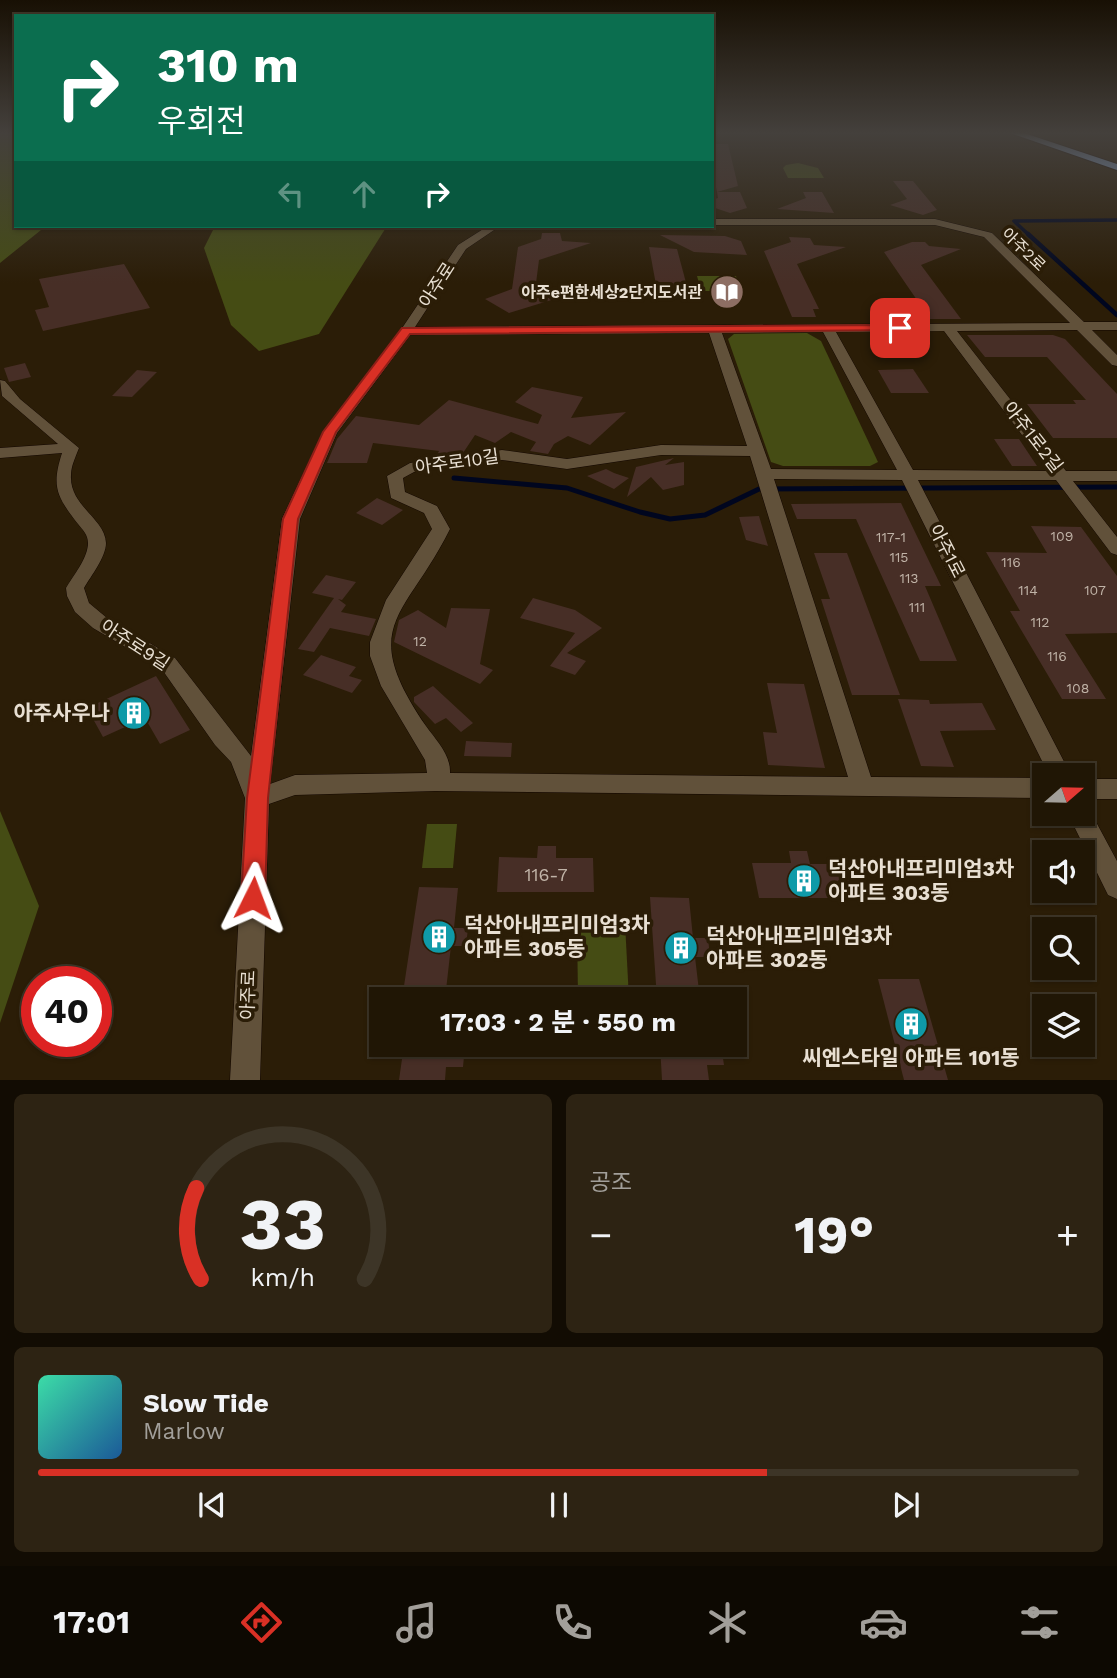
<!DOCTYPE html>
<html lang="ko">
<meta charset="utf-8">
<style>
body{margin:0;font-family:"Work Sans","Noto Sans KR",sans-serif;background:#2d2313;color:#f1f3f6;height:100vh;display:flex;flex-direction:column;font-size:26px;white-space:nowrap}
*{box-sizing:border-box;margin:0}
p{font-size:23px;color:#a29f9a}
.icon{flex:none;width:38px;height:38px;fill:none;stroke:currentColor;stroke-width:2;stroke-linecap:round;stroke-linejoin:round}
.map{position:relative;height:1080px;overflow:hidden}
.side{display:flex;flex-direction:column;gap:14px;padding:14px;background:#120c03;flex:1}
.side>*{flex:none}
.top-card{position:absolute;left:14px;top:14px;width:700px;height:214px;border-radius:0px;box-shadow:0 2px 5px #0004,0 0 0 2px #3d3527;background:#0b6e4f;color:#fff;overflow:hidden}
.needle{width:46px;rotate:70deg}
.tools{position:absolute;left:1032px;top:763px;display:grid;gap:14px}
.tools a{display:grid;place-items:center;width:63px;height:63px;border-radius:0px;background:#201605;box-shadow:0 2px 5px #0004,0 0 0 2px #3d3527;font-size:35px}
.speed{position:absolute;left:21px;top:966px;display:flex;gap:14px;font-size:35px;font-weight:700;text-align:center}
.speed>*{display:grid;place-content:center;width:91px;height:91px;border-radius:50%;background:#201605;box-shadow:0 2px 5px #0004,0 0 0 2px #3d3527;line-height:1}
.speed .limit{border:10px solid #d22;background:#fff;color:#111}
.pin{position:absolute;display:grid;place-items:center;width:60px;height:60px;color:#fff;margin:-30px;border-radius:14px;box-shadow:0 4px 10px #0006}
.me{position:absolute;width:77px;margin:-38px;rotate:3deg;stroke-linejoin:round;filter:drop-shadow(0 0 5px #0008)}
.turn{display:flex;align-items:center;gap:24px;height:147px;padding:0 28px;font-size:32px}
.turn .icon{width:91px;height:91px;stroke-width:2.5}
.turn b{display:block;font-size:49px;line-height:60px}
.lanes{display:flex;align-items:center;height:66px;padding:0 28px;background:#0003;justify-content:center;gap:35px;direction:ltr}
.lanes .off{opacity:.35}
.big{font-size:52px;font-weight:700;line-height:1.1}
.side .widget{flex:1;display:flex;flex-direction:column;justify-content:center;gap:10px;min-width:0;padding:0 24px;border-radius:10px;background:#2d2313}
.side .dial{align-items:center;gap:0}
.dial svg{height:182px;overflow:visible;fill:none;stroke:#3d3527;stroke-width:7;stroke-linecap:round;text-anchor:middle}
.dial text{fill:#f1f3f6;stroke:none}
.song{display:flex;align-items:center;gap:21px}
.cover{width:84px;height:84px;border-radius:10px;background:linear-gradient(135deg,hsl(160 70% 55%),hsl(210 70% 35%))}
.played{height:7px;border-radius:4px;background:linear-gradient(90deg,#d93025 70%,#3d3527 70%)}
.keys{display:flex;justify-content:space-around;direction:ltr}
.heat{display:flex;justify-content:space-between;align-items:center;font-size:38px;direction:ltr}
.side .tiles{flex:1;display:grid;gap:14px;grid-template-columns:1fr 1fr}
.widget:last-child{grid-column:span 2}
.trip{position:absolute;left:369px;top:987px;width:378px;height:70px;border-radius:0px;background:#201605;box-shadow:0 2px 5px #0004,0 0 0 2px #3d3527;font-weight:700;line-height:70px;text-align:center}
.menu{display:flex;height:112px;justify-content:space-around;align-items:center;background:#0d0902;color:#a29f9a}
.menu .icon{width:49px;height:49px}
.menu .on{color:#d93025}
.menu b{font-size:32px;color:#f1f3f6}
.map>svg:first-child{display:block}
</style>
<div class="map">
<svg width="1117" height="1080" viewBox="0 0 1117 1080">
<rect width="100%" height="100%" fill="#2b1d07"/>
<g fill="#454c14">
<polygon points="0,132 16,132 16,226 46,226 0,263"/>
<polygon points="798,163 818,168 824,178 788,178 783,168 786,165"/>
<polygon points="215,226 387,226 319,334 259,351 231,325 204,248"/>
<polygon points="697,276 736,276 741,291 701,291"/>
<polygon points="807,333 821,341 878,462 870,466 783,466 771,462 728,339 734,334"/>
<polygon points="0,811 39,906 0,1023"/>
<polygon points="427,824 457,824 453,868 422,868"/>
<polygon points="577,923 625,923 629,999 578,999"/>
</g>
<g fill="none" stroke-linecap="round" stroke-linejoin="round">
<polyline stroke="#00061f" stroke-width="3.5" points="1030,236 1014,221 1117,220"/>
<polyline stroke="#00061f" stroke-width="4.5" points="1028,234 1117,315"/>
<polyline stroke="#00061f" stroke-width="5" points="454,478 567,488 640,512 670,519 705,515 759,489 1117,487"/>
</g>
<g fill="#472e26">
<polygon points="712,144 728,144 738,186 717,192 712,168"/>
<polygon points="893,181 913,181 937,210 923,215 890,205 907,199"/>
<polygon points="717,192 740,192 747,208 730,213 712,207 712,200 718,198"/>
<polygon points="803,192 822,192 834,213 777,209 806,198"/>
<polygon points="542,233 560,233 562,241 591,243 539,260 535,291 571,294 509,313 485,299 512,289 518,247 541,239"/>
<polygon points="660,235 725,236 741,241 747,255 694,252"/>
<polygon points="789,237 810,238 814,245 846,247 797,264 819,309 813,309 816,317 792,317 764,251 791,242"/>
<polygon points="912,242 925,242 929,246 961,249 921,265 961,319 930,319 884,252"/>
<polygon points="649,247 677,249 688,290 657,290"/>
<polygon points="124,264 150,308 43,331 35,310 49,307 39,279"/>
<polygon points="967,335 1053,335 1065,339 1117,394 1117,438 1053,438 1027,404 1076,404 1073,400 1086,400 1047,357 985,357"/>
<polygon points="25,363 31,377 9,382 4,368"/>
<polygon points="913,369 929,393 891,393 878,370"/>
<polygon points="137,370 157,372 132,397 112,396"/>
<polygon points="532,387 583,397 571,418 626,412 590,445 568,436 554,444 548,454 530,451 536,442 511,432 495,443 475,435 463,453 436,457 439,451 373,443 367,463 327,463 337,439 356,416 419,425 449,400 538,424 542,415 515,402"/>
<polygon points="994,439 1019,439 1037,466 1012,466"/>
<polygon points="674,458 665,465 684,462 684,485 663,490 651,477 627,497 636,467"/>
<polygon points="606,469 614,473 629,478 614,489 587,476"/>
<polygon points="377,498 403,510 382,525 356,513"/>
<polygon points="901,503 941,586 925,586 957,661 920,661 856,519 797,519 791,504"/>
<polygon points="759,516 768,546 746,540 739,517"/>
<polygon points="1031,526 1081,527 1117,576 1117,633 1065,634 1106,699 1062,699 1010,611 1020,611 986,552 1047,553"/>
<polygon points="814,553 847,553 900,695 852,695 821,599 830,599"/>
<polygon points="326,575 356,582 342,600 338,599 346,605 341,612 376,619 369,636 330,628 314,652 298,649 334,598 312,593"/>
<polygon points="533,598 575,610 602,628 567,653 586,661 575,675 550,666 575,633 520,618"/>
<polygon points="451,608 490,609 480,664 493,670 480,684 394,642 399,620 418,610 446,628"/>
<polygon points="321,655 356,667 349,676 362,680 352,693 303,675"/>
<polygon points="156,676 190,730 160,744 145,718 103,737 87,708"/>
<polygon points="767,683 804,684 825,768 768,765 763,732 777,733"/>
<polygon points="433,686 473,723 461,732 446,718 435,724 414,702 414,697"/>
<polygon points="898,699 929,700 930,704 982,703 996,730 940,731 954,767 921,766"/>
<polygon points="466,741 512,743 511,757 464,756"/>
<polygon points="538,846 556,846 556,858 593,858 594,892 497,892 499,857 537,858"/>
<polygon points="789,851 807,851 810,864 847,864 856,898 759,898 752,863 791,863"/>
<polygon points="419,887 458,888 454,928 468,928 466,946 451,946 445,999 402,999"/>
<polygon points="650,897 689,898 693,938 708,938 710,957 695,957 700,999 657,999"/>
<polygon points="878,979 919,979 948,1080 904,1080"/>
<polygon points="404,1045 465,1046 463,1067 446,1067 445,1080 399,1080"/>
<polygon points="660,1045 721,1045 724,1065 707,1065 709,1080 662,1080"/>
</g>
<g fill="none" stroke-linecap="round" stroke-linejoin="round">
<g stroke="#130700" stroke-width="1">
<g id="minor">
<path d="M 712,219 L 935,219 L 992,233 L 1084,322 L 1117,322 L 1117,330 L 1092,330 L 1117,355 L 1117,366 L 1112,365 L 1077,330 L 957,331 L 1066,471 L 1117,471 L 1117,481 L 1073,481 L 1117,537 L 1117,555 L 1111,553 L 1056,480 L 918,480 L 1071,775 L 1049,775 L 902,480 L 774,479 L 871,777 L 1045,778 L 1045,798 L 435,791 L 295,795 L 269,804 L 260,1080 L 230,1080 L 245,798 L 231,762 L 215,745 L 161,668 L 93,628 L 75,612 L 67,596 L 66,588 C 73,576 88,558 88,543 C 88,535 83,530 78,524 C 57,497 51,487 62,453 L 0,458 L 0,448 L 58,444 L 2,396 L 0,380 L 5,381 L 20,399 L 79,448 C 76,456 71,466 71,475 C 69,506 105,518 106,543 C 106,557 91,576 84,588 L 89,603 L 107,618 L 175,658 L 251,756 L 282,519 L 323,432 L 390,346 L 458,245 L 488,226 L 500,226 L 466,249 L 415,327 L 1070,323 L 984,237 L 935,225 L 712,225 ZM 944,331 L 1049,471 L 913,470 L 836,332 ZM 823,332 L 897,470 L 771,469 L 722,333 ZM 709,333 L 747,446 L 661,445 L 567,459 L 502,450 L 410,463 L 387,476 L 391,498 L 424,513 L 432,529 L 386,600 L 370,642 L 370,656 L 381,686 L 425,760 L 427,773 L 295,775 L 270,784 L 300,519 L 337,433 L 410,335 ZM 661,455 L 750,456 L 848,777 L 450,773 C 451,755 436,740 426,726 C 356,624 406,618 450,529 L 437,506 L 405,492 L 403,478 L 414,472 L 502,460 L 567,469 Z"/>
<rect x="1083" y="779" width="34" height="20"/>
<polygon points="1083,805 1088,807 1117,861 1117,899 1108,895 1068,814 1083,814"/>
</g>
</g>
<g stroke="#130700" stroke-width="2">
<polygon id="highway" points="1007,132 1021,132 1117,164 1117,170"/>
</g>
<use href="#minor" fill="#61513a" fill-rule="evenodd"/>
<use href="#highway" fill="#92bbf2" fill-rule="evenodd"/>
</g>
<linearGradient id="sky" x2="0" y2="1"><stop stop-color="#181004"/><stop offset="0.47" stop-color="#44403c"/><stop offset="1" stop-color="#44403c" stop-opacity="0"/></linearGradient>
<rect width="1117" height="283" fill="url(#sky)"/>
<polygon fill="#d93025" stroke="#8d1f18" stroke-width="2" points="900,325 905,328 904,330 410,334 336,432 298,519 268,798 265,898 261,906 253,909 245,906 241,898 247,798 283,519 323,432 402,328"/>
<defs>
<g id="library-disc" transform="scale(1.75)"><circle r="9.5" fill="#8d6e63" stroke="#2b1d07"/><path d="M-6-4Q-3-5.5-.7-3.5V5Q-3 3-6 4ZM6-4Q3-5.5 .7-3.5V5Q3 3 6 4Z" fill="#fff"/></g>
<g id="building-disc" transform="scale(1.75)"><circle r="9.5" fill="#0f9aa8" stroke="#2b1d07"/><path d="M-4-6H4V6H1V3H-1V6H-4ZM-2.5-4.3h1.7v1.8h-1.7ZM.8-4.3h1.7v1.8H.8ZM-2.5-1h1.7V.8h-1.7ZM.8-1h1.7V.8H.8Z" fill="#fff"/></g>
</defs>
<g fill-rule="evenodd">
<use href="#library-disc" x="727" y="292"/>
<use href="#building-disc" x="134" y="713"/>
<use href="#building-disc" x="804" y="881"/>
<use href="#building-disc" x="439" y="937"/>
<use href="#building-disc" x="681" y="948"/>
<use href="#building-disc" x="911" y="1024"/>
</g>
<g text-anchor="middle" stroke-width="7" stroke-linejoin="round" paint-order="stroke">
<g font-size="14" fill="#c0b3a7">
<text x="1062" y="541">109</text>
<text x="891" y="542">117-1</text>
<text x="899" y="562">115</text>
<text x="1011" y="567">116</text>
<text x="909" y="583">113</text>
<text x="1028" y="595">114</text>
<text x="1095" y="595">107</text>
<text x="917" y="612">111</text>
<text x="1040" y="627">112</text>
<text x="420" y="646">12</text>
<text x="1057" y="661">116</text>
<text x="1078" y="693">108</text>
</g>
<g font-size="16" fill="#e8dfd2" stroke="#2b1d07">
<text transform="translate(1024 249) rotate(44)" y="6">아주2로</text>
</g>
<g font-size="16" font-weight="bold" fill="#e8dfd2" stroke="#2b1d07" text-anchor="end">
<text x="702" y="298">아주e편한세상2단지도서관</text>
</g>
<g font-size="18" fill="#e8dfd2" stroke="#2b1d07">
<text transform="translate(437 285) rotate(-57)" y="6">아주로</text>
<text transform="translate(1033 437) rotate(52)" y="6">아주1로2길</text>
<text transform="translate(457 462) rotate(-8)" y="6">아주로10길</text>
<text transform="translate(947 551) rotate(63)" y="6">아주1로</text>
<text transform="translate(135 645) rotate(33)" y="6">아주로9길</text>
<text transform="translate(248 995) rotate(-88)" y="6">아주로</text>
</g>
<g font-size="18" fill="#c0b3a7">
<text x="546" y="881">116-7</text>
</g>
<g font-size="21" font-weight="bold" fill="#e8dfd2" stroke="#2b1d07" text-anchor="start">
<text x="110" y="720" text-anchor="end">아주사우나</text>
<text x="828" y="876">덕산아내프리미엄3차<tspan x="828" dy="24">아파트 303동</tspan></text>
<text x="464" y="932">덕산아내프리미엄3차<tspan x="464" dy="24">아파트 305동</tspan></text>
<text x="706" y="943">덕산아내프리미엄3차<tspan x="706" dy="24">아파트 302동</tspan></text>
<text x="911" y="1065" text-anchor="middle">씨엔스타일 아파트 101동</text>
</g>
</g>
</svg>
<div class="tools">
<a><svg class="needle" viewBox="-14 -14 28 28"><path d="M0-13l5 13h-10z" fill="#e53935"/><path d="M0 13l5-13h-10z" fill="#a29f9a"/></svg></a>
<a><svg class="icon" aria-label="sound" viewBox="0 0 24 24"><path d="M4 9h4l5-4v14l-5-4H4zM17 9q2 3 0 6"/></svg></a>
<a><svg class="icon" aria-label="search" viewBox="0 0 24 24"><circle cx="10" cy="10" r="6"/><path d="M15 15l6 6"/></svg></a>
<a><svg class="icon" aria-label="layers" viewBox="0 0 24 24"><path d="M12 4l9 5-9 5-9-5zM3 14l9 5 9-5"/></svg></a>
</div>
<div class="speed"><div class="limit">40</div></div>
<div class="pin" style="left:900px;top:328px;background:#d93025"><svg class="icon" aria-label="arrive" viewBox="0 0 24 24"><path d="M6 21V4h12l-3 4 3 4H6"/></svg></div>
<svg class="me" style="left:253px;top:898px" viewBox="-20 -20 40 40"><path d="M0-17L14 15 0 8-14 15z" fill="#d93025" stroke="#fff" stroke-width="4"/></svg>
<div class="trip">17:03 · 2 분 · 550 m</div>
<div class="top-card">
<div class="turn"><svg class="icon" aria-label="right" viewBox="0 0 24 24"><path d="M7 20v-9h11M14 6l5 5-5 5"/></svg><div><b>310 m</b>우회전</div></div>
<div class="lanes"><svg class="icon off" aria-label="left" viewBox="0 0 24 24"><path d="M17 20v-9H6M10 6l-5 5 5 5"/></svg><svg class="icon off" aria-label="ahead" viewBox="0 0 24 24"><path d="M12 20V5M6 11l6-6 6 6"/></svg><svg class="icon" aria-label="right" viewBox="0 0 24 24"><path d="M7 20v-9h11M14 6l5 5-5 5"/></svg></div>
</div>
</div>
<section class="side">
<div class="tiles">
<div class="widget dial"><svg viewBox="0 0 100 80">
<path d="M14 69A42 42 0 1 1 86 69"/>
<path d="M14 69A42 42 0 0 1 12 29" stroke="#d93025"/>
<text x="50" y="56" font-size="32" font-weight="700">33</text>
<text x="50" y="72" font-size="11">km/h</text>
</svg></div>
<div class="widget"><p>공조</p>
<div class="heat"><a>−</a><b class="big">19°</b><a>+</a></div>
</div>
<div class="widget">
<div class="song"><i class="cover"></i><div><b>Slow Tide</b><p>Marlow</p></div></div>
<div class="played"></div>
<div class="keys"><svg class="icon" aria-label="previous" viewBox="0 0 24 24"><path d="M18 5L8 12l10 7zM5 5v14"/></svg><svg class="icon" aria-label="pause" viewBox="0 0 24 24"><path d="M8 5v14M16 5v14"/></svg><svg class="icon" aria-label="next" viewBox="0 0 24 24"><path d="M6 5l10 7-10 7zM19 5v14"/></svg></div>
</div>
</div>
</section>
<nav class="menu">
<b>17:01</b>
<svg class="icon on" aria-label="directions" viewBox="0 0 24 24"><path d="M12 3l9 9-9 9-9-9zM9 14v-3h6M13 9l2 2-2 2"/></svg>
<svg class="icon" aria-label="music" viewBox="0 0 24 24"><path d="M9 18V5l10-2v13"/><circle cx="6" cy="18" r="3"/><circle cx="16" cy="16" r="3"/></svg>
<svg class="icon" aria-label="phone" viewBox="0 0 24 24"><path d="M5 4h4l2 5-3 2q2 4 5 5l2-3 5 2v4C11 20 4 13 5 4z"/></svg>
<svg class="icon" aria-label="climate" viewBox="0 0 24 24"><path d="M12 3v18M4 7l16 10M4 17L20 7"/></svg>
<svg class="icon" aria-label="car" viewBox="0 0 24 24"><path d="M5 17H2v-5l4-1 3-4h7l3 4 3 1v5h-3M9 17h6M6 11h13"/><circle cx="7" cy="17" r="2"/><circle cx="17" cy="17" r="2"/></svg>
<svg class="icon" aria-label="filters" viewBox="0 0 24 24"><path d="M4 7h16M4 17h16"/><circle cx="9" cy="7" r="2"/><circle cx="15" cy="17" r="2"/></svg>
</nav>
